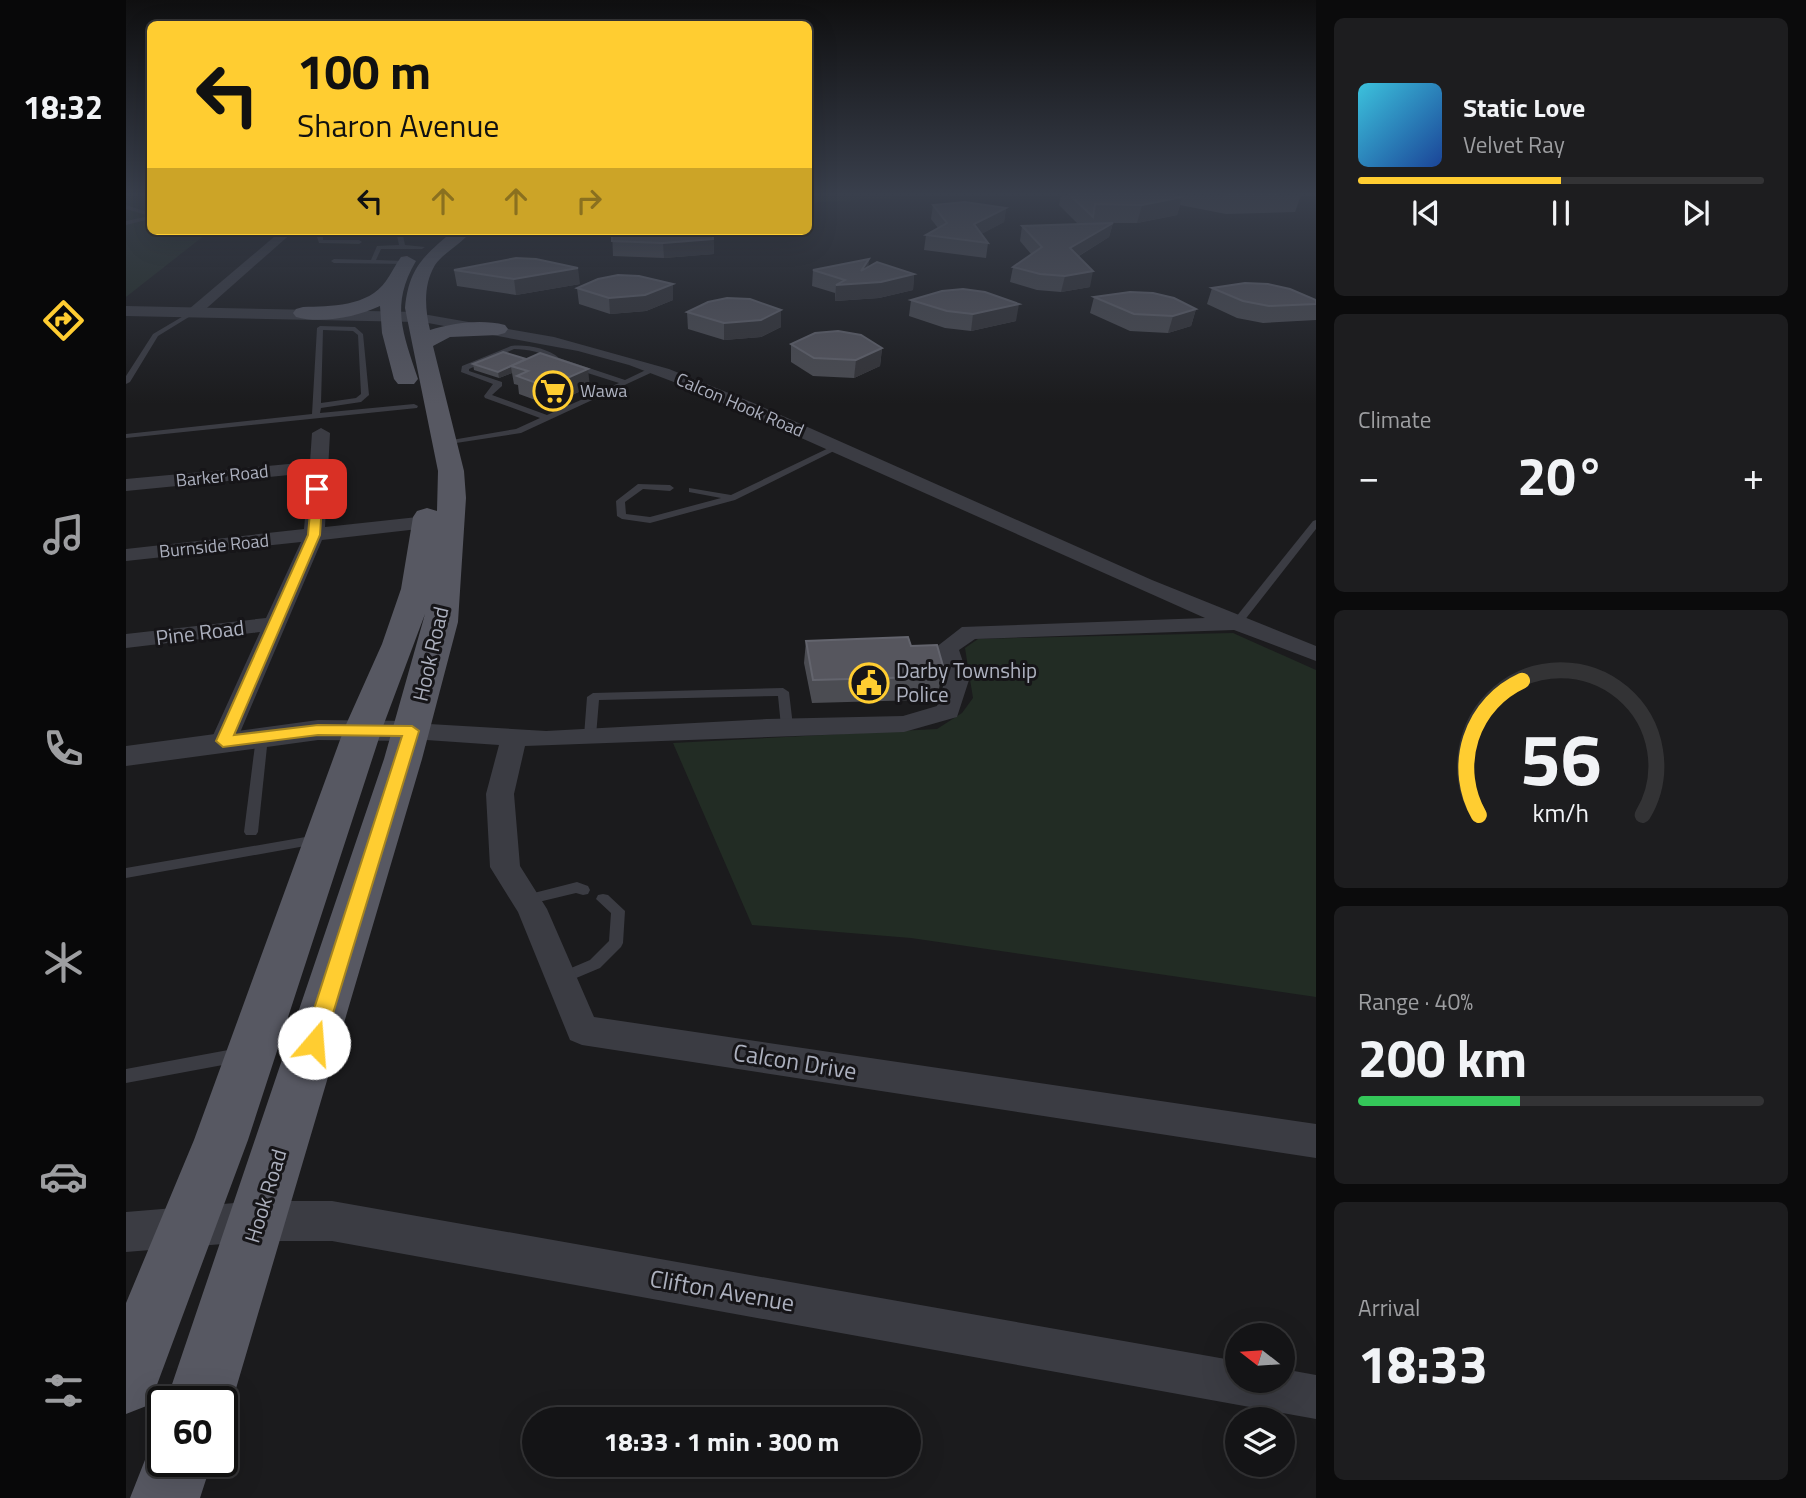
<!DOCTYPE html>
<meta charset="utf-8">
<style>
body{margin:0;font-family:"Titillium Web",sans-serif;background:#1d1d1f;color:#f1f3f6;height:100vh;display:flex;flex-direction:column;font-size:26px;white-space:nowrap}
*{box-sizing:border-box;margin:0}
p{font-size:23px;color:#9d9ea1}
.icon{flex:none;width:38px;height:38px;fill:none;stroke:currentColor;stroke-width:2;stroke-linecap:round;stroke-linejoin:round}
.map{position:relative;flex:1;overflow:hidden}
.side{display:flex;flex-direction:column;gap:18px;padding:18px;background:#0b0b0c;width:490px}
.side>*{flex:none}
.banner{position:absolute;left:21px;top:21px;width:665px;height:214px;border-radius:10px;box-shadow:0 7px 28px #0002,0 0 0 2px #333335;background:#ffcd31;color:#111;overflow:hidden}
.needle{width:46px;rotate:287deg}
.tools{position:absolute;left:1099px;top:1323px;display:grid;gap:14px}
.tools a{display:grid;place-items:center;width:70px;height:70px;border-radius:50%;background:#141416;box-shadow:0 7px 28px #0002,0 0 0 2px #333335;font-size:35px}
.speed{position:absolute;left:21px;top:1386px;display:flex;gap:14px;font-size:35px;font-weight:700;text-align:center}
.speed>*{display:grid;place-content:center;width:91px;height:91px;border-radius:50%;background:#141416;box-shadow:0 7px 28px #0002,0 0 0 2px #333335;line-height:1}
.speed .limit{border:4px solid #111;border-radius:10px;background:#fff;color:#111}
.pin{position:absolute;display:grid;place-items:center;width:60px;height:60px;color:#fff;margin:-30px;border-radius:14px;box-shadow:0 4px 10px #0006}
.me{position:absolute;width:77px;margin:-38px;rotate:18deg;stroke-linejoin:round;filter:drop-shadow(0 0 5px #0008)}
.turn{display:flex;align-items:center;gap:24px;height:147px;padding:0 35px;font-size:32px}
.turn .icon{width:91px;height:91px;stroke-width:2.5}
.turn b{display:block;font-size:49px;line-height:60px}
.lanes{display:flex;align-items:center;height:66px;padding:0 35px;background:#0003;justify-content:center;gap:35px;direction:ltr}
.lanes .off{opacity:.35}
.big{font-size:52px;font-weight:700;line-height:1.1}
.side .card{flex:1;display:flex;flex-direction:column;justify-content:center;gap:10px;min-width:0;padding:0 24px;border-radius:10px;background:#1d1d1f}
.side .dial{align-items:center;gap:0}
.dial svg{height:182px;overflow:visible;fill:none;stroke:#333335;stroke-width:7;stroke-linecap:round;text-anchor:middle}
.dial text{fill:#f1f3f6;stroke:none}
.song{display:flex;align-items:center;gap:21px}
.cover{width:84px;height:84px;border-radius:10px;background:linear-gradient(135deg,hsl(190 70% 55%),hsl(220 70% 35%))}
.played{height:7px;border-radius:4px;background:linear-gradient(90deg,#ffcd31 50%,#333335 50%)}
.keys{display:flex;justify-content:space-around;direction:ltr}
.heat{display:flex;justify-content:space-between;align-items:center;font-size:38px;direction:ltr}
.charge{height:10px;border-radius:5px;background:linear-gradient(90deg,#34c759 40%,#333335 0)}
.trip{position:absolute;left:396px;top:1407px;width:399px;height:70px;border-radius:35px;background:#141416;box-shadow:0 7px 28px #0002,0 0 0 2px #333335;font-weight:700;line-height:70px;text-align:center}
main{display:flex;flex:1;min-height:0}
.dock{display:flex;flex-direction:column;width:126px;justify-content:space-around;align-items:center;background:#080809;color:#9d9ea1}
.dock .icon{width:49px;height:49px}
.dock .current{color:#ffcd31}
.dock b{font-size:32px;color:#f1f3f6}
.map>svg:first-child{display:block}
</style>
<main>
<nav class="dock">
<b>18:32</b>
<svg class="icon current" aria-label="directions" viewBox="0 0 24 24"><path d="M12 3l9 9-9 9-9-9zM9 14v-3h6M13 9l2 2-2 2"/></svg>
<svg class="icon" aria-label="music" viewBox="0 0 24 24"><path d="M9 18V5l10-2v13"/><circle cx="6" cy="18" r="3"/><circle cx="16" cy="16" r="3"/></svg>
<svg class="icon" aria-label="phone" viewBox="0 0 24 24"><path d="M5 4h4l2 5-3 2q2 4 5 5l2-3 5 2v4C11 20 4 13 5 4z"/></svg>
<svg class="icon" aria-label="climate" viewBox="0 0 24 24"><path d="M12 3v18M4 7l16 10M4 17L20 7"/></svg>
<svg class="icon" aria-label="car" viewBox="0 0 24 24"><path d="M5 17H2v-5l4-1 3-4h7l3 4 3 1v5h-3M9 17h6M6 11h13"/><circle cx="7" cy="17" r="2"/><circle cx="17" cy="17" r="2"/></svg>
<svg class="icon" aria-label="filters" viewBox="0 0 24 24"><path d="M4 7h16M4 17h16"/><circle cx="9" cy="7" r="2"/><circle cx="15" cy="17" r="2"/></svg>
</nav>
<div class="map">
<svg width="1190" height="1498" viewBox="0 0 1190 1498">
<rect width="100%" height="100%" fill="#1b1b1d"/>
<g fill="#222c24">
<polygon points="0,195 24,195 24,231 84,231 0,297"/>
<polygon points="683,195 805,195 683,203"/>
<polygon points="1107,633 1190,670 1190,997 785,938 626,925 547,743 811,729 836,713 847,698 839,648 852,639"/>
</g>
<g fill="none" stroke-linecap="round" stroke-linejoin="round">
<g fill="#3b3c43" fill-rule="evenodd">
<polygon points="0,205 24,213 24,219 0,225 0,221 24,216 0,209"/>
<polygon points="196,231 202,231 197,237 197,240 233,240 236,242 233,244 193,243 191,237"/>
<polygon points="270,231 276,231 279,245 299,247 296,249 255,249 250,260 279,261 281,264 208,263 205,261 208,259 245,260 251,246 273,245"/>
<polygon points="66,311 71,312 32,336 4,382 0,384 0,376 27,334"/>
<path d="M 194,326 L 229,327 L 237,334 L 243,395 L 235,402 L 195,408 L 194,413 L 288,404 L 292,406 L 291,408 L 0,438 L 0,434 L 186,414 L 191,328 ZM 197,330 L 227,331 L 232,335 L 235,394 L 230,398 L 195,403 Z"/>
<path d="M 385,346 C 399,344 422,348 433,358 L 499,380 L 524,368 L 531,370 L 395,433 L 317,445 L 316,443 L 320,441 L 390,429 L 414,418 L 359,398 L 358,396 L 367,384 L 335,372 L 336,366 ZM 388,349 C 401,349 419,352 427,362 L 493,383 L 421,415 L 366,395 L 376,386 L 376,382 L 343,371 L 343,369 Z"/>
<polygon points="709,445 716,447 609,500 524,523 496,519 491,516 490,501 512,484 544,485 548,488 544,491 517,489 499,502 500,514 524,517 595,498 563,492 563,488 605,495"/>
<polygon points="1190,520 1190,529 1114,626 1106,626 1105,624 1106,622 1187,521"/>
<polygon points="657,688 663,692 667,726 661,730 655,726 652,696 473,700 470,736 464,740 458,736 461,697 467,693"/>
<polygon points="136,733 142,737 132,832 130,835 120,835 118,832 130,737"/>
<polygon points="191,835 196,837 198,840 196,843 0,878 0,868"/>
<polygon points="451,882 462,886 464,890 462,894 457,895 450,893 400,905 395,904 393,900 395,896 400,895"/>
<polygon points="477,894 482,895 499,911 497,943 495,947 474,968 436,984 431,982 428,978 431,974 464,960 483,941 485,913 470,899 472,895"/>
<polygon points="113,1048 119,1050 121,1055 119,1060 113,1062 0,1083 0,1069"/>
</g>
<g fill="#3b3c43" fill-rule="evenodd">
<polygon points="155,231 168,231 73,315 63,315 63,309"/>
<polygon points="291,313 428,337 543,369 630,404 1026,580 1190,646 1190,661 1108,630 849,639 833,650 843,680 831,717 778,732 399,746 388,794 394,866 421,909 468,1017 1190,1124 1190,1158 456,1045 444,1040 392,912 364,867 360,794 373,745 286,739 277,737 273,731 277,725 286,723 420,731 641,719 777,716 811,706 819,680 809,648 836,627 1079,618 561,387 503,365 452,351 286,320 284,317"/>
<polygon points="195,428 204,433 199,527 301,516 308,518 311,522 308,526 301,528 196,540 110,742 106,748 97,750 88,748 84,742 134,632 0,648 0,634 140,618 175,542 0,561 0,549 178,529 183,473 0,491 0,479 184,462 186,433"/>
<polygon points="132,1201 206,1201 1111,1361 1111,1381 1157,1381 1157,1369 1190,1375 1190,1419 206,1241 132,1241 0,1252 0,1212"/>
</g>
<g fill="#3b3c43" fill-rule="evenodd">
<polygon points="0,306 291,312 299,317 291,322 0,316"/>
<polygon points="192,720 286,721 297,724 301,731 297,738 286,741 192,740 0,766 0,746"/>
</g>
<g fill="#575862" fill-rule="evenodd">
<path d="M 327,231 L 345,231 C 336,244 318,252 309,265 C 297,285 299,309 304,330 C 327,323 355,319 379,325 L 382,329 L 379,333 L 372,335 L 324,337 L 307,346 L 338,471 L 340,498 L 332,622 L 296,759 L 106,1402 L 96,1425 L 96,1402 L 40,1402 L 258,759 L 299,614 L 256,729 L 122,1140 L 32,1382 L 23,1405 L 0,1414 L 0,1303 L 68,1140 L 218,729 L 256,644 L 275,589 L 287,517 L 291,511 L 301,508 L 311,511 L 312,471 L 279,308 C 283,267 298,256 327,231 Z"/>
<path d="M 281,256 L 290,261 C 264,305 277,333 292,379 L 288,384 L 272,384 L 268,379 L 256,333 L 254,306 C 231,317 195,324 170,317 L 167,313 L 170,309 L 177,307 C 204,306 242,307 260,281 C 265,274 269,265 275,257 Z"/>
<polygon points="37,1433 37,1461 86,1461 74,1498 4,1498 28,1437"/>
</g>
</g>
<g fill="#4b4c52">
<polygon points="935,195 1175,195 1169,212 1100,214 1054,205 1051,215 1011,223 987,223 983,237 953,256 964,287 935,292 911,290 884,282 887,267 905,254 894,241 896,226 952,224 933,205"/>
<polygon points="807,205 880,208 878,222 855,234 862,243 860,258 798,250 800,235 812,228 805,219"/>
<polygon points="486,231 587,231 588,254 538,258 487,256"/>
<polygon points="742,267 788,274 787,290 753,298 709,301 709,293 686,286 687,270"/>
<polygon points="328,270 454,284 390,295 331,286"/>
<polygon points="451,288 547,300 520,311 484,314 453,304"/>
<polygon points="1086,288 1190,300 1190,320 1137,323 1111,318 1081,304"/>
<polygon points="968,297 1070,309 1065,326 1042,333 1004,331 964,313"/>
<polygon points="785,300 890,321 845,331 819,328 783,316"/>
<polygon points="655,310 655,327 635,337 598,340 562,329 561,312"/>
<polygon points="665,344 756,348 754,366 728,378 687,376 665,362"/>
<polygon points="377,352 464,387 423,405 393,394 392,385 388,384 386,373 373,378 348,370 347,364"/>
<polygon points="680,641 785,646 817,666 813,689 794,690 793,700 686,703 678,663"/>
</g>
<g fill="#343438">
<polygon points="1056,197 1051,215 1011,223 1016,205"/>
<polygon points="880,208 878,222 846,239 848,224"/>
<polygon points="987,223 983,237 941,263 944,248"/>
<polygon points="587,239 588,254 538,258 537,243"/>
<polygon points="743,259 742,275 788,274 787,290 753,298 709,301 710,285 735,271"/>
<polygon points="452,268 454,284 390,295 388,279"/>
<polygon points="967,271 964,287 935,292 939,276"/>
<polygon points="547,284 547,300 520,311 484,314 483,298"/>
<polygon points="893,304 890,321 845,331 847,314"/>
<polygon points="1070,309 1065,326 1042,333 1047,316"/>
<polygon points="655,310 655,327 635,337 598,340 598,323"/>
<polygon points="756,348 754,366 728,378 730,360"/>
<polygon points="385,367 386,373 373,378 372,372"/>
<polygon points="462,369 464,387 423,405 421,387"/>
</g>
<g fill="#56565e" stroke="#63646d" stroke-width="2">
<polygon points="944,195 1048,195 1056,197 1016,205 969,204 967,217"/>
<polygon points="1097,195 1154,195 1105,196"/>
<polygon points="839,202 880,208 848,224 862,243 800,235 821,223 807,205"/>
<polygon points="987,223 944,248 967,271 939,276 914,274 887,267 916,247 896,226"/>
<polygon points="486,231 587,231 587,239 537,243 486,241"/>
<polygon points="390,258 410,259 452,268 388,279 328,270"/>
<polygon points="743,259 735,271 751,262 788,274 755,282 710,285 719,280 687,270"/>
<polygon points="492,275 513,276 547,284 519,295 483,298 451,288 472,279"/>
<polygon points="1119,283 1142,284 1164,289 1190,300 1190,304 1143,306 1117,301 1086,288"/>
<polygon points="837,289 859,292 893,304 847,314 821,311 785,300 816,291"/>
<polygon points="1004,292 1027,293 1048,298 1070,309 1047,316 1008,314 968,297"/>
<polygon points="601,298 624,299 655,310 635,320 598,323 561,312 582,302"/>
<polygon points="712,331 735,335 756,348 730,360 688,358 665,344 689,333"/>
<polygon points="377,352 400,359 372,372 347,364"/>
<polygon points="414,353 462,369 421,387 391,376 402,371 385,366"/>
<polygon points="782,637 785,646 811,645 817,666 794,667 796,677 687,680 680,641"/>
</g>
<linearGradient id="sky" x2="0" y2="1"><stop stop-color="#0f0f10"/><stop offset="0.48" stop-color="#393f4c"/><stop offset="1" stop-color="#393f4c" stop-opacity="0"/></linearGradient>
<rect width="1190" height="404" fill="url(#sky)"/>
<polygon fill="#ffcd31" stroke="#a68520" stroke-width="2" points="191,486 197,489 194,535 108,735 192,725 286,726 293,731 198,1043 195,1050 188,1052 180,1050 177,1043 276,736 192,735 97,747 90,741 182,535 186,489"/>
<defs>
<g id="supermarket-ring" transform="scale(2.0125)"><circle r="9.5" fill="#161518" stroke="#ffcd31" stroke-width="1.5"/><path d="M-6-5.5h2.5l.6 2H6L4.5 2H-2.5L-4.4-4H-6ZM-1.5 3.2a1.3 1.3 0 1 0 .1 0ZM3 3.2a1.3 1.3 0 1 0 .1 0Z" fill="#ffcd31"/></g>
<g id="civic-ring" transform="scale(2.0125)"><circle r="9.5" fill="#161518" stroke="#ffcd31" stroke-width="1.5"/><path d="M-.6-6.5H3V-4.5H.6V-3L4-1V1h2V6H-6V1h2V-1L-.6-3ZM-1.2 2.5V6h2.4V2.5Z" fill="#ffcd31"/></g>
</defs>
<g fill-rule="evenodd">
<use href="#supermarket-ring" x="427" y="391"/>
<use href="#civic-ring" x="743" y="683"/>
</g>
<g text-anchor="middle" stroke-width="6" stroke-linejoin="round" paint-order="stroke">
<g font-size="18" fill="#acb0be" stroke="#161518" text-anchor="start">
<text x="454" y="397">Wawa</text>
</g>
<g font-size="18" fill="#acb0be" stroke="#161518">
<text transform="translate(614 405) rotate(23)" y="6">Calcon Hook Road</text>
<text transform="translate(96 476) rotate(-6)" y="6">Barker Road</text>
<text transform="translate(88 546) rotate(-6)" y="6">Burnside Road</text>
</g>
<g font-size="21" fill="#acb0be" stroke="#161518">
<text transform="translate(74 633) rotate(-7)" y="7">Pine Road</text>
<text transform="translate(305 654) rotate(-77)" y="7">Hook Road</text>
<text transform="translate(140 1196) rotate(-73)" y="7">Hook Road</text>
</g>
<g font-size="21" fill="#acb0be" stroke="#161518" text-anchor="start">
<text x="770" y="678">Darby Township<tspan x="770" dy="24">Police</tspan></text>
</g>
<g font-size="24" fill="#acb0be" stroke="#161518">
<text transform="translate(669 1062) rotate(9)" y="8">Calcon Drive</text>
<text transform="translate(596 1291) rotate(10)" y="8">Clifton Avenue</text>
</g>
</g>
</svg>
<div class="tools">
<a><svg class="needle" viewBox="-14 -14 28 28"><path d="M0-13l5 13h-10z" fill="#e53935"/><path d="M0 13l5-13h-10z" fill="#9d9ea1"/></svg></a>
<a><svg class="icon" aria-label="layers" viewBox="0 0 24 24"><path d="M12 4l9 5-9 5-9-5zM3 14l9 5 9-5"/></svg></a>
</div>
<div class="speed"><div class="limit">60</div></div>
<div class="pin" style="left:191px;top:489px;background:#d93025"><svg class="icon" aria-label="arrive" viewBox="0 0 24 24"><path d="M6 21V4h12l-3 4 3 4H6"/></svg></div>
<svg class="me" style="left:188px;top:1043px" viewBox="-20 -20 40 40"><circle r="19" fill="#fff"/><path d="M0-13L10 11 0 6-10 11z" fill="#ffcd31"/></svg>
<div class="trip">18:33 · 1 min · 300 m</div>
<div class="banner">
<div class="turn"><svg class="icon" aria-label="left" viewBox="0 0 24 24"><path d="M17 20v-9H6M10 6l-5 5 5 5"/></svg><div><b>100 m</b>Sharon Avenue</div></div>
<div class="lanes"><svg class="icon" aria-label="left" viewBox="0 0 24 24"><path d="M17 20v-9H6M10 6l-5 5 5 5"/></svg><svg class="icon off" aria-label="ahead" viewBox="0 0 24 24"><path d="M12 20V5M6 11l6-6 6 6"/></svg><svg class="icon off" aria-label="ahead" viewBox="0 0 24 24"><path d="M12 20V5M6 11l6-6 6 6"/></svg><svg class="icon off" aria-label="right" viewBox="0 0 24 24"><path d="M7 20v-9h11M14 6l5 5-5 5"/></svg></div>
</div>
</div>
<section class="side">
<div class="card">
<div class="song"><i class="cover"></i><div><b>Static Love</b><p>Velvet Ray</p></div></div>
<div class="played"></div>
<div class="keys"><svg class="icon" aria-label="previous" viewBox="0 0 24 24"><path d="M18 5L8 12l10 7zM5 5v14"/></svg><svg class="icon" aria-label="pause" viewBox="0 0 24 24"><path d="M8 5v14M16 5v14"/></svg><svg class="icon" aria-label="next" viewBox="0 0 24 24"><path d="M6 5l10 7-10 7zM19 5v14"/></svg></div>
</div>
<div class="card"><p>Climate</p>
<div class="heat"><a>−</a><b class="big">20°</b><a>+</a></div>
</div>
<div class="card dial"><svg viewBox="0 0 100 80">
<path d="M14 69A42 42 0 1 1 86 69"/>
<path d="M14 69A42 42 0 0 1 33 10" stroke="#ffcd31"/>
<text x="50" y="56" font-size="32" font-weight="700">56</text>
<text x="50" y="72" font-size="11">km/h</text>
</svg></div>
<div class="card"><p>Range · 40%</p><b class="big">200 km</b><div class="charge"></div></div>
<div class="card"><p>Arrival</p><b class="big">18:33</b></div>
</section>
</main>
